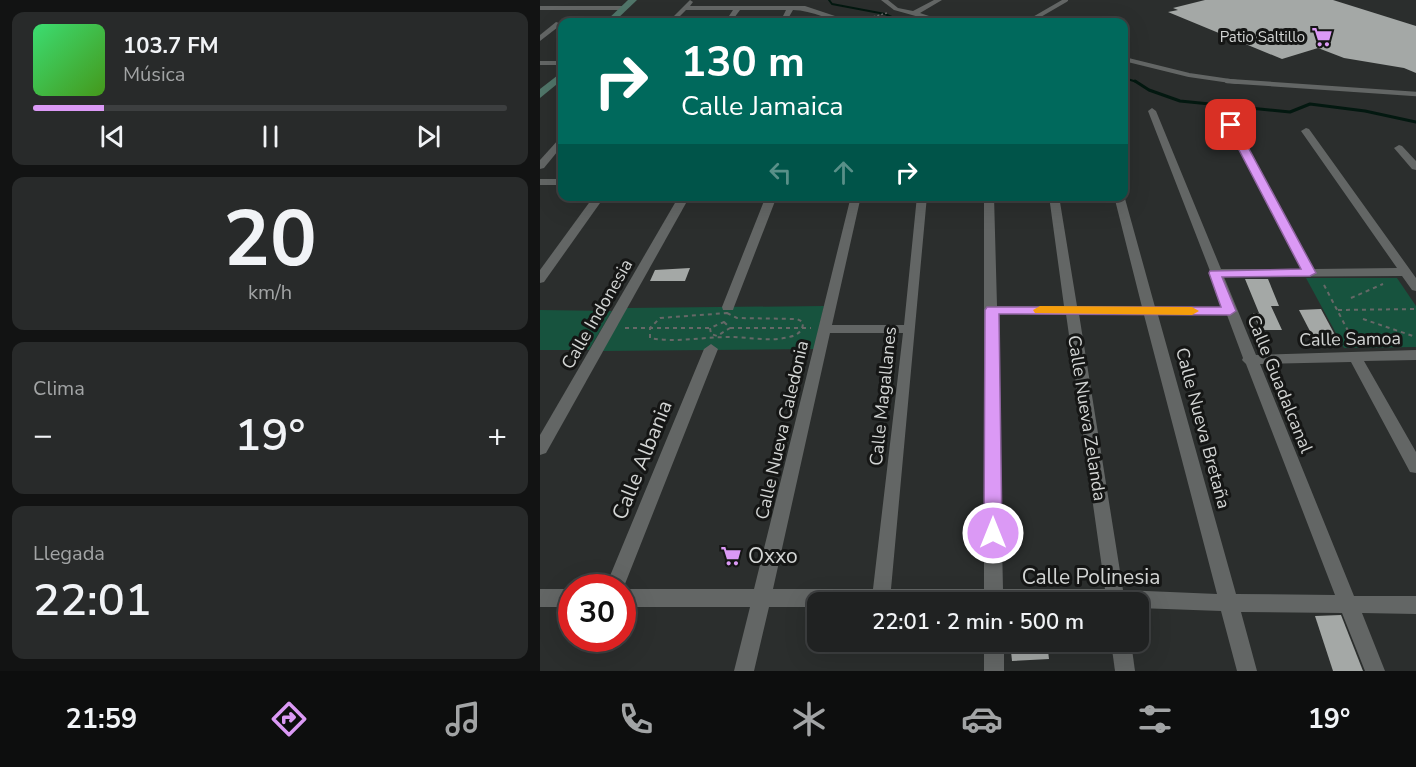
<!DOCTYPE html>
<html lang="es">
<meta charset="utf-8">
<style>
body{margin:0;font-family:"Nunito Sans",sans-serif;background:#282a2a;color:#f1f3f6;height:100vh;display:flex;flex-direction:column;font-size:22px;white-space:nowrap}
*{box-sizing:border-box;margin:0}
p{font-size:20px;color:#a2a4a5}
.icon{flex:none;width:33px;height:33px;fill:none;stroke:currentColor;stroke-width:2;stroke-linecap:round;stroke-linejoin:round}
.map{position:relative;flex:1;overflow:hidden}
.panel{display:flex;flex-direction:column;gap:12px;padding:12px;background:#121313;width:540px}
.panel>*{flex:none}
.top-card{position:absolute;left:18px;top:18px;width:570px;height:183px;border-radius:12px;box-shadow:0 6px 24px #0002,0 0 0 2px #3d3f40;background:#00695c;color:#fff;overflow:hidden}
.speed{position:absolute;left:18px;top:574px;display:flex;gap:12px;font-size:30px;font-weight:700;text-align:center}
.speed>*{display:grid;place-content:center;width:78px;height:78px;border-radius:50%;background:#202222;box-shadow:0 6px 24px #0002,0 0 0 2px #3d3f40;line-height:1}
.speed .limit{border:9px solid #d22;background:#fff;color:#111}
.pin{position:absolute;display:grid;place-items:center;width:51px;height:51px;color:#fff;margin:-26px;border-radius:12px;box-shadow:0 3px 9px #0006}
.me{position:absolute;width:66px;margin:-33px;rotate:0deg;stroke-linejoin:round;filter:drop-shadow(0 0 4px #0008)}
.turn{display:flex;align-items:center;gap:21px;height:126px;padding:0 24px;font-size:27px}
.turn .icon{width:78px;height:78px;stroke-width:2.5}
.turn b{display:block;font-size:42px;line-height:51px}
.lanes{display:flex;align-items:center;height:57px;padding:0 24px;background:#0003;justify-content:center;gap:30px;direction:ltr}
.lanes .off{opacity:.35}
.big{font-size:45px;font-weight:600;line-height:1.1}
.panel .widget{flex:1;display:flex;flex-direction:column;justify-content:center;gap:9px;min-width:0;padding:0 21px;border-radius:12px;background:#282a2a}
.panel .dial{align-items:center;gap:0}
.dial b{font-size:78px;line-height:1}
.song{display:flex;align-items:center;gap:18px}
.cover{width:72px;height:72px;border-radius:9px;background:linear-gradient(135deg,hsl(140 70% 55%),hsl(100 70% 35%))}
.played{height:6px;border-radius:3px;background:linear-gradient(90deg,#db99f5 15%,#3d3f40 15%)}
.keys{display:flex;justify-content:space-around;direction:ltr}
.heat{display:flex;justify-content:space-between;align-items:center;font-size:33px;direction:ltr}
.trip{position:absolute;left:267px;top:592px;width:342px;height:60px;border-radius:12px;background:#202222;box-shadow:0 6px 24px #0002,0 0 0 2px #3d3f40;font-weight:600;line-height:60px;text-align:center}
.dock{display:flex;height:96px;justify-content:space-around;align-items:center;background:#0d0e0e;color:#a2a4a5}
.dock .icon{width:42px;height:42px}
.dock .on{color:#db99f5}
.dock b{font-size:27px;color:#f1f3f6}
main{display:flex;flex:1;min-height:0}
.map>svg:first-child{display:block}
</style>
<main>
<section class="panel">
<div class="widget">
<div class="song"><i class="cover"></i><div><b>103.7 FM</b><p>Música</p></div></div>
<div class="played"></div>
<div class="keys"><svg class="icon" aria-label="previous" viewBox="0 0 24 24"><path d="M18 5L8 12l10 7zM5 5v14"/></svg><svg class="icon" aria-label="pause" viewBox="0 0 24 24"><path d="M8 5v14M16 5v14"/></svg><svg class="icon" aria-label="next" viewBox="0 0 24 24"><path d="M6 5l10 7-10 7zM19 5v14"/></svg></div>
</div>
<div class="widget dial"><b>20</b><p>km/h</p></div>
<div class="widget"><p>Clima</p>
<div class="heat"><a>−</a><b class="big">19°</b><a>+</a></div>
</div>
<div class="widget"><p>Llegada</p><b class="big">22:01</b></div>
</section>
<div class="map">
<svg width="876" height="671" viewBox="0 0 876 671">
<rect width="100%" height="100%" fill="#2b2e2d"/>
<g fill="#17533e">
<polygon points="766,278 857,278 876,306 876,347 804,348"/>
<polygon points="284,306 274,349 62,351 86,308"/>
<polygon points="0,310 72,311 49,350 0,350"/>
</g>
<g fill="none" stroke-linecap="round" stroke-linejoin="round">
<g stroke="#031810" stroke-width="2">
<polyline points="289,0 292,4 345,14 363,22"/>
<polyline points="584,78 597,82"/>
</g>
<polyline stroke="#031810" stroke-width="3" points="595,81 609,90 640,101 750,112 770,104 825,111 876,122"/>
</g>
<g fill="#a4a8a6">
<polygon points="665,0 793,0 876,26 876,73 864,68 804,58 778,48 742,59 628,12 638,10 633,8"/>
<polygon points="150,268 145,281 110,281 115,270"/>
<polygon points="705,279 728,279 739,306 731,306 742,330 720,330 713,313 719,313"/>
<polygon points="781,309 795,335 772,335 759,310"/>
<polygon points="801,615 823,671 793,671 775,616"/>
<polygon points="470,642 507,642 509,659 472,661"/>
</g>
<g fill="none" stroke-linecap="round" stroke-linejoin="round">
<polyline stroke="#666867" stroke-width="1.5" stroke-dasharray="2 2" stroke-linecap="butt" points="318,21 347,13"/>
<g stroke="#666867" stroke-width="2" stroke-dasharray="4 4" stroke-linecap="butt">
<polyline points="784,285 816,346"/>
<polyline points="811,298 843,284"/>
<polyline points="798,310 876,309"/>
<path d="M 187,313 L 197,318 L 257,319 L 263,322 C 263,331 258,335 249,337 C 231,342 208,337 189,337 C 162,337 136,343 110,338 L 110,328 L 120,318 Z"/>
<polyline points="823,319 876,337"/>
<polygon points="184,322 190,328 177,336 171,334 170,328"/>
<polyline points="85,328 170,328"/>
<polyline points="190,328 271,328"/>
</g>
<g stroke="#636665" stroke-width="4">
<polyline points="488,22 526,0"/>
<polyline points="584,59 649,75 697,82"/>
</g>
<polyline stroke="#636665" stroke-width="4.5" points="687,81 876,94"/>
<g fill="#636665" fill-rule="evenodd">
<path d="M 150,0 L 153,2 L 150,6 L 265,6 L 313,22 C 293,24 274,10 253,10 L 246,22 L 240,22 L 246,10 L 200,10 L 191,22 L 185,22 L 193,10 L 146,10 L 134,22 L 128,22 Z"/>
<polygon points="341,0 348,0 358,8 373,11 394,0 402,0 380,13 392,17 394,18 390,20 354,10"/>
<polygon points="0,6 85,6 88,8 85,10 0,10"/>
<polygon points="16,22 22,24 0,41 0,35"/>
<rect x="0" y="61" width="22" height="4"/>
<path d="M 612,108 L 616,111 L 681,269 L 762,269 L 686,125 L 691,122 L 696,125 L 774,269 L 857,268 L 761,131 L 766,128 L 769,129 L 876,278 L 876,291 L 872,290 L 862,276 L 684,277 L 716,355 L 876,350 L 876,360 L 824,361 L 876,452 L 876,473 L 870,472 L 811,362 L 720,364 L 814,596 L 876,596 L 876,614 L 822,613 L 845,671 L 825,671 L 802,613 L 701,612 L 717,671 L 697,671 L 681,611 L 598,608 L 598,603 L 278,603 L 278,607 L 229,607 L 214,671 L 194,671 L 210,607 L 82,607 L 82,588 L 65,588 L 164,349 L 171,344 L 178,349 L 83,589 L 214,589 L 311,196 L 321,196 L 292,325 L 364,325 L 377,196 L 387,196 L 351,589 L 444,589 L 444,196 L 454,196 L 457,306 L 524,306 L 509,196 L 519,196 L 537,306 L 602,307 L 574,196 L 584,195 L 615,307 L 684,307 L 608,111 ZM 457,314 L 526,314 L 565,589 L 463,589 ZM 539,314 L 604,315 L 677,594 L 583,590 ZM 618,315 L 687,315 L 703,358 L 702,360 L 706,364 L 795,595 L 696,594 ZM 290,333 L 363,333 L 333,589 L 233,589 Z"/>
<polygon points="22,138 22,146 4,168 0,169 0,160 19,139"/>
<polygon points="859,145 862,146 876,161 876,170 872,169 854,148"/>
<rect x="0" y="179" width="22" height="6"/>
<polygon points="54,196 65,196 4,282 0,283 0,270"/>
<polygon points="139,196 150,196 6,453 0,455 0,435"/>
<polygon points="226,196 237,196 194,307 193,310 183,310 182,307"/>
<rect x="0" y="589" width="32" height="18"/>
<rect x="444" y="642" width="20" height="29"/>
<polygon points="571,642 591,642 595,671 575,671"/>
</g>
<g fill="#507569" fill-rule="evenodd">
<polygon points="88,0 97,0 74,22 65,22"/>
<polygon points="22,72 22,80 0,98 0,89"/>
</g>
</g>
<polygon fill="#db99f5" stroke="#8e639f" stroke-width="1.5" points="688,123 696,125 776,273 770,276 682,277 696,311 690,315 459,314 462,533 460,538 453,540 447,538 444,533 445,310 447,307 681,307 669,273 670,271 761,269 686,125"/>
<polygon fill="#f59e0b" points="500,306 652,307 659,311 652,315 495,313 493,310"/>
<defs>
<g id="supermarket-bare" transform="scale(1.62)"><path d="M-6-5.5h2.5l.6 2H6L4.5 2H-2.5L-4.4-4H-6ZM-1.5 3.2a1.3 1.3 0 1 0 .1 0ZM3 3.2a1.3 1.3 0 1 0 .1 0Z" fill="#db99f5" stroke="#151615" stroke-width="2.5" paint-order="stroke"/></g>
</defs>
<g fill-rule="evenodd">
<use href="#supermarket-bare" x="782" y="37"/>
<use href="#supermarket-bare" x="191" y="556"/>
</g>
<g text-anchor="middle" stroke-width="6" stroke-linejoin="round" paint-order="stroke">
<g font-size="15" fill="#d3d5d4" stroke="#151615" text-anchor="end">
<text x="765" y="42">Patio Saltillo</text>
</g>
<g font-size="18" fill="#d3d5d4" stroke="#151615">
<text transform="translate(57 314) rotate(-60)" y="6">Calle Indonesia</text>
<text transform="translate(810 339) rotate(-1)" y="6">Calle Samoa</text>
<text transform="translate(740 384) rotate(68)" y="6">Calle Guadalcanal</text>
<text transform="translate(343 396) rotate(-84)" y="6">Calle Magallanes</text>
<text transform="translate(547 418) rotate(81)" y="6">Calle Nueva Zelanda</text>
<text transform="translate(663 428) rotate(75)" y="6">Calle Nueva Bretaña</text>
<text transform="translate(242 430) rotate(-77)" y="6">Calle Nueva Caledonia</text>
</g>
<g font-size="21" fill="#d3d5d4" stroke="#151615">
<text transform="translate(102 460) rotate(-68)" y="7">Calle Albania</text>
<text x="551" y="584">Calle Polinesia</text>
</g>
<g font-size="21" fill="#d3d5d4" stroke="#151615" text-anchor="start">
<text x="208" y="563">Oxxo</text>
</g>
</g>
</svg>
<div class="speed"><div class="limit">30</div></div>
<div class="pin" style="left:691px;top:125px;background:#d93025"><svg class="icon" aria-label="arrive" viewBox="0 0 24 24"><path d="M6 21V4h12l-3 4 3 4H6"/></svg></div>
<svg class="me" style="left:453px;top:533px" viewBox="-20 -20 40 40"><circle r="17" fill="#db99f5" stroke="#fff" stroke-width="3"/><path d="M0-11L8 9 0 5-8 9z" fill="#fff"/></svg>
<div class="trip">22:01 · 2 min · 500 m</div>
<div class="top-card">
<div class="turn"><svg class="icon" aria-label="right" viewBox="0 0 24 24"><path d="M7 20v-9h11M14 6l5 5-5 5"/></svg><div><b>130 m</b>Calle Jamaica</div></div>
<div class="lanes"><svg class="icon off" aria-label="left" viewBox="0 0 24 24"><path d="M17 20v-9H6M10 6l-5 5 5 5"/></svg><svg class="icon off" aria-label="ahead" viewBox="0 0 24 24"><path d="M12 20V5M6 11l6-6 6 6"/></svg><svg class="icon" aria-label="right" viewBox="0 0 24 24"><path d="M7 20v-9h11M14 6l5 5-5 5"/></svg></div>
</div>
</div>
</main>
<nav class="dock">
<b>21:59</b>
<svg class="icon on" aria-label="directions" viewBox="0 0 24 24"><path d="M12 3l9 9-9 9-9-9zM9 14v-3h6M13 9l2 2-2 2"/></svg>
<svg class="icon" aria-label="music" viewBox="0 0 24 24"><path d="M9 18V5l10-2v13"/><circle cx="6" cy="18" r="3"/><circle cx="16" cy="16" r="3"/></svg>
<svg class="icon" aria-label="phone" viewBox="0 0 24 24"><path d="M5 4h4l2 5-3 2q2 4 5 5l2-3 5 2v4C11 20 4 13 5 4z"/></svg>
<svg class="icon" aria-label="climate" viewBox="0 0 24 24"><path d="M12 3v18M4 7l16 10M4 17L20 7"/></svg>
<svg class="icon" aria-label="car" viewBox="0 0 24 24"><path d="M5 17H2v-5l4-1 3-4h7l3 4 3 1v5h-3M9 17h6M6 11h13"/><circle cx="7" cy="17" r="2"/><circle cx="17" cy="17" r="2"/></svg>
<svg class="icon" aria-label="filters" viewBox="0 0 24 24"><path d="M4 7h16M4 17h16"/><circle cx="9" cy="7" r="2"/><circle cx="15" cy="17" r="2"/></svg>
<b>19°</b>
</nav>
